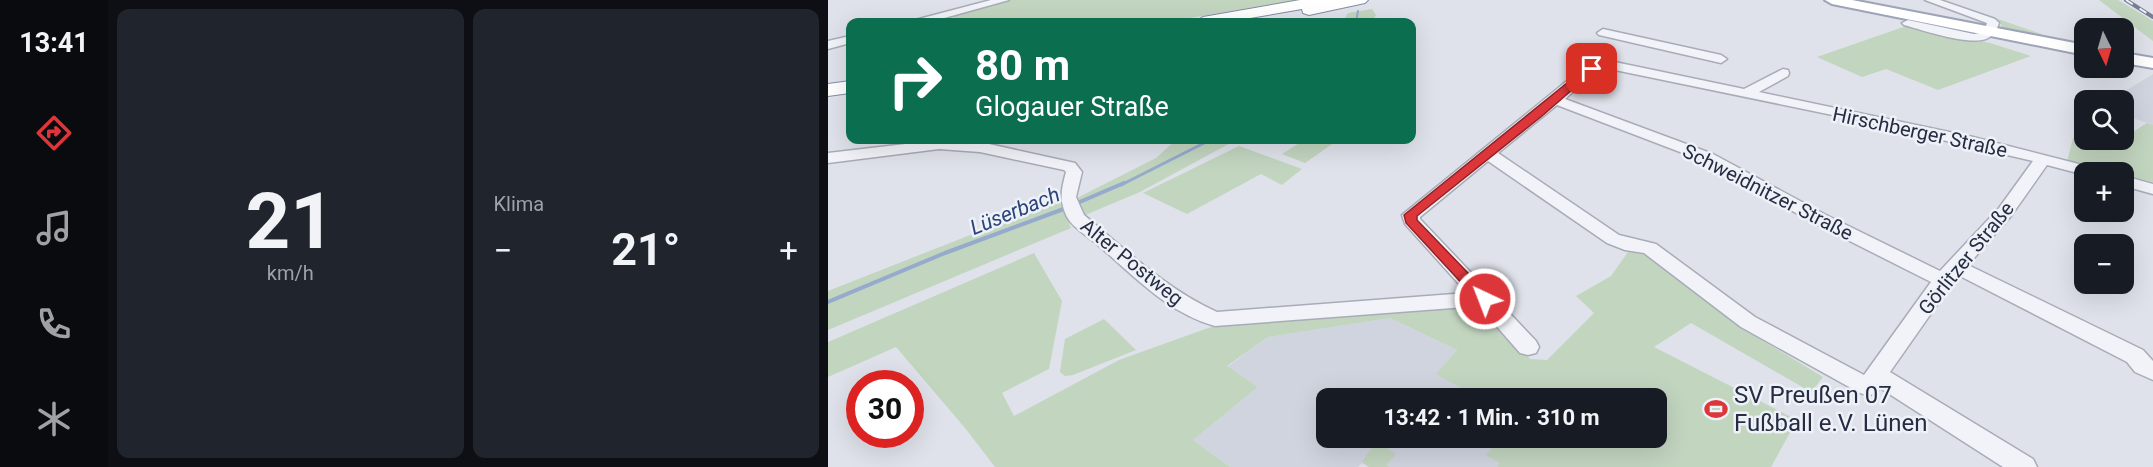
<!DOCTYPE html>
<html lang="de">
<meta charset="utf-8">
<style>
body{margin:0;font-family:Roboto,sans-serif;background:#20242c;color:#f1f3f6;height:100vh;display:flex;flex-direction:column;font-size:22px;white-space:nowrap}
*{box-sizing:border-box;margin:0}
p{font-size:20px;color:#9ea1a6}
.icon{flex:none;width:33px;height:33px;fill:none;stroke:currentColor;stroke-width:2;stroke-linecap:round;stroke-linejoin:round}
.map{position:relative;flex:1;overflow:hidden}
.side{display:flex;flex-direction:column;gap:9px;padding:9px;background:#0d0f14;width:720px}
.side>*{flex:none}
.banner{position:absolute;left:18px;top:18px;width:570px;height:126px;border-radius:12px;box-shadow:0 6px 24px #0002;background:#0b6e4f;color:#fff;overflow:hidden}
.needle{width:39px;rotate:175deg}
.controls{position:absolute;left:1246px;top:18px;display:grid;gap:12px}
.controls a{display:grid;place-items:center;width:60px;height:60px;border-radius:12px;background:#171b24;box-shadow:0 6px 24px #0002;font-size:30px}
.speed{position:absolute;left:18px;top:370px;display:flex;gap:12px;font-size:30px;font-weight:700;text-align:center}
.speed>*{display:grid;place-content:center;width:78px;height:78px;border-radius:50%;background:#171b24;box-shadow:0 6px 24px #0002;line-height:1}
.speed .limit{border:9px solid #d22;background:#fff;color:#111}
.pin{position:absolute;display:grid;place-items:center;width:51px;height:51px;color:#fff;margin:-26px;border-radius:12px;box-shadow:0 3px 9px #0006}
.me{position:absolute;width:66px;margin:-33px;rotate:317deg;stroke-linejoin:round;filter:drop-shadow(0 0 4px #0008)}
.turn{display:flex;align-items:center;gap:21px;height:126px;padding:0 30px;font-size:27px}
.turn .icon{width:78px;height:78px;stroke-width:2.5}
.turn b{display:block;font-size:42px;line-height:51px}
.big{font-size:45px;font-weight:700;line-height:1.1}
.side .widget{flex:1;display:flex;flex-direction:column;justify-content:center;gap:9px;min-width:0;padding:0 21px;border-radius:12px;background:#20242c}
.side .dial{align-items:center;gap:0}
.dial b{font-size:78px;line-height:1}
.heat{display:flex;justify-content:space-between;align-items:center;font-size:33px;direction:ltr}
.side .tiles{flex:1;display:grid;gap:9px;grid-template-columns:repeat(2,1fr)}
.trip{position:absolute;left:488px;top:388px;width:351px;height:60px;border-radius:12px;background:#171b24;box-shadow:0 6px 24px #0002;font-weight:700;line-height:60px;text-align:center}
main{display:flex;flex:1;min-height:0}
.dock{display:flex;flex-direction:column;width:108px;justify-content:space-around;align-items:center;background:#090b0e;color:#9ea1a6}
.dock .icon{width:42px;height:42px}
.dock .selected{color:#dd363a}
.dock b{font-size:27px;color:#f1f3f6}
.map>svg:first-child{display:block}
</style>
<main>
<nav class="dock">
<b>13:41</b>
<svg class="icon selected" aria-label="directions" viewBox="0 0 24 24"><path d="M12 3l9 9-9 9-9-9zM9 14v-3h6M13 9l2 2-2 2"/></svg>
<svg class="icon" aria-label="music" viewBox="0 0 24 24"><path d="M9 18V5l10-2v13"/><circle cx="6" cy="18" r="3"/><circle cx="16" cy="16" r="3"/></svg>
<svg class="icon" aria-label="phone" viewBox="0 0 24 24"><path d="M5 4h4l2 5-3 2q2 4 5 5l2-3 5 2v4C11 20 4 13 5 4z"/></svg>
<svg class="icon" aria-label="climate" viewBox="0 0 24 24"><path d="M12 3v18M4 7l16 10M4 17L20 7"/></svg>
</nav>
<section class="side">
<div class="tiles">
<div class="widget dial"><b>21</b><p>km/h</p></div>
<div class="widget"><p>Klima</p>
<div class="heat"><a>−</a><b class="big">21°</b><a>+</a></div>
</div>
</div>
</section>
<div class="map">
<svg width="1325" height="467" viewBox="0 0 1325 467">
<rect width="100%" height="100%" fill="#dfe2ea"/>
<g fill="#d0d4df">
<polygon points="1325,74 1325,125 1296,115 1296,100 1283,100"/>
<polygon points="562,318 629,350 609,374 653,399 498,399 498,438 693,438 669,467 541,467 534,463 530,467 402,467 365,440 430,387 399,367 440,337"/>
</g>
<g fill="#c2d5bf">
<polygon points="176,0 471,0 337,22 126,22 125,14"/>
<polygon points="1271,0 1290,0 1325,21 1325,41"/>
<polygon points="544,9 548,15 544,22 515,22 520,13"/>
<polygon points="1164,17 1216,35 1257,43 1257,47 1175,31 1173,24"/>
<polygon points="1081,25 1162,43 1203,56 1110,90 1058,69 1034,77 989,57"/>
<polygon points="1319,123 1325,125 1325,182 1296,175 1296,172 1284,172 1239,162 1245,138 1257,136 1257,140 1296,140 1296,134 1300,135"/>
<polygon points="348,140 408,140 312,192 255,216 249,198 328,158"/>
<polygon points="476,140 510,140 477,163 454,154"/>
<polygon points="411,146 474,169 454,185 433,174 359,214 315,193"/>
<polygon points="231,200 243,228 0,330 0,291"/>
<polygon points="800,252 825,256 927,336 995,377 983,392 863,323 826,347 969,420 943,467 669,467 672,463 658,455 665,447 654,441 656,438 828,438 828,399 640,399 644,394 608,374 629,350 562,318 440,337 399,366 430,387 365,440 402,467 167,467 137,428 68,347 0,377 0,342 206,253 234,301 221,369 174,393 186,416 291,360 383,327 443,317 632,305 655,306 702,359 719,360 766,313 748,296 783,276"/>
<polygon points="276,319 308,350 245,375 237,376 232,372 237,339"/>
<polygon points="550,438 575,438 572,441 567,439 559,448 568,454 558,465 561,467 541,467 534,462"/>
</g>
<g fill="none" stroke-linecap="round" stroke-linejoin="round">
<polyline stroke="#96aace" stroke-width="2" points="528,22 530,11"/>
<polyline stroke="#96aace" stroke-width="3" points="293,185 382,140"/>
<g stroke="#96aace" stroke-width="4">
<polyline points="247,204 296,183"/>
<polyline points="0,302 117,253 241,207"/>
</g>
<g stroke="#a8acb8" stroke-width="3">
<g id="minor">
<polygon points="163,0 181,0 102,22 85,22 87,20"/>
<path d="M 1097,0 L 1112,0 L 1167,19 L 1171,23 C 1169,29 1166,35 1160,38 C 1144,47 1094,30 1076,25 L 1074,23 L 1080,20 L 1146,34 C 1153,34 1157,30 1159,23 Z"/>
<polygon points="775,29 893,55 899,59 893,63 771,35 769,33"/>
<polygon points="22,36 22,43 0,49 0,41"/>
<path d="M 782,61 L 916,89 L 955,69 L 960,70 L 961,73 L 960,76 L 931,92 L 1145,137 L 1270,169 L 1272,172 L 1257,172 L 1257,175 L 1219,165 L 1183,216 L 1140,265 L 1315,350 L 1325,361 L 1325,380 L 1307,372 L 1299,362 L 1130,275 L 1062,372 L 1205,459 L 1209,467 L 1175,467 L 1052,388 C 1046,396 1041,396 1032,393 L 913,327 L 816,253 L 797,250 L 779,243 L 660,161 L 592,217 L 592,219 L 708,341 L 711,347 L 708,353 L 700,355 L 692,353 L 651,306 L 387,326 C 340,313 306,276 270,245 C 261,237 245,228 239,217 C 231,200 233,190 238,172 L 236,170 L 152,152 L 111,149 L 0,163 L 0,153 L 112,140 L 152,142 L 247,163 L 254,172 L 248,197 L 256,215 C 298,250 338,289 389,312 L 639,293 L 577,224 L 574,215 L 761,63 ZM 782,69 L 1024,119 L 1205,161 L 1171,208 L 1112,271 L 998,215 L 885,154 L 737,99 L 769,70 ZM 729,105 L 873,160 L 986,223 L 1103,282 L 1036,375 L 927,317 L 828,244 L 791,235 L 670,153 Z"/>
<polygon points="1296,176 1325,184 1325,194 1296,186"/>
</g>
</g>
<g stroke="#9da4b7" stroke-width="4">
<g id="major">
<polygon points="997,0 1024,0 1257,45 1257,55 1004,4"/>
<polygon points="1296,53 1325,58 1325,68 1296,63"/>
</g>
</g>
<g stroke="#848ca2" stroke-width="2">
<g id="highway">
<polygon points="472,0 540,0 537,3 481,15 475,13 474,9 399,22 367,22 375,17"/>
<polygon points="22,81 22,93 0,96 0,84"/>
</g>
</g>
<use href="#minor" fill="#f2f3f8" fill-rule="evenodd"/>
<use href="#major" fill="#fff" fill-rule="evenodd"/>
<use href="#highway" fill="#fff" fill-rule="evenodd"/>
<g stroke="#767e95" stroke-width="4">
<polyline id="rail" points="1298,0 1325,17"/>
</g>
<use href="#rail" stroke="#eef1f7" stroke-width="2" stroke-dasharray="8" stroke-linecap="butt"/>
</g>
<polygon fill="#dd363a" stroke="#902326" stroke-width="1.5" points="760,66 768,69 714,116 589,216 589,220 665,299 657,305 652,303 578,223 576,215"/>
<defs>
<g id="stadium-bare" transform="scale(1.8)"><path d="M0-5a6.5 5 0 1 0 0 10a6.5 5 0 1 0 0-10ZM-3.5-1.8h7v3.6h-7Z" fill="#dd363a" stroke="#eef1f7" stroke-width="2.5" paint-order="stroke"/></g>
</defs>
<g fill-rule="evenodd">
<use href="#stadium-bare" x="888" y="409"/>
</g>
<g text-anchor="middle" stroke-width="5" stroke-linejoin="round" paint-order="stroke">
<g font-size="20" fill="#262d43" stroke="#eef1f7">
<text transform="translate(1092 132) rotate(12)" y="7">Hirschberger Straße</text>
<text transform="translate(940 192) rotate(27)" y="7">Schweidnitzer Straße</text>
<text transform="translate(1138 258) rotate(-51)" y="7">Görlitzer Straße</text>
<text transform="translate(304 262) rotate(39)" y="7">Alter Postweg</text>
</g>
<g font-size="21" font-style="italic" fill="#2b457b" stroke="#eef1f7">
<text transform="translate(187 211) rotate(-22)" y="7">Lüserbach</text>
</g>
<g font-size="24" fill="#262d43" stroke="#eef1f7" text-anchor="start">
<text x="906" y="403">SV Preußen 07<tspan x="906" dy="28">Fußball e.V. Lünen</tspan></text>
</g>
</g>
</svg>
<div class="controls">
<a><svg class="needle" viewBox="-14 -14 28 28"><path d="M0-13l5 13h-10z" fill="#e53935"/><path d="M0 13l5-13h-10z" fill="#9ea1a6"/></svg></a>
<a><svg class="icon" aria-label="search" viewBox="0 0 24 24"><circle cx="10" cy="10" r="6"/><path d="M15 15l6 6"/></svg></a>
<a>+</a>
<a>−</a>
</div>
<div class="speed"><div class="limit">30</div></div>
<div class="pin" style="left:764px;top:69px;background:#d93025"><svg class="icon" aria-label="arrive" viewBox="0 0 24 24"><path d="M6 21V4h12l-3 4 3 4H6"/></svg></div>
<svg class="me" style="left:657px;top:299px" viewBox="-20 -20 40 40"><circle r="17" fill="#dd363a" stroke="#fff" stroke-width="3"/><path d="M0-11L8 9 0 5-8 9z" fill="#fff"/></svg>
<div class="trip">13:42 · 1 Min. · 310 m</div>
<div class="banner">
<div class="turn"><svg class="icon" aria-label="right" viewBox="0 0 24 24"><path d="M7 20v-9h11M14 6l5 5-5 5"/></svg><div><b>80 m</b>Glogauer Straße</div></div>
</div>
</div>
</main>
